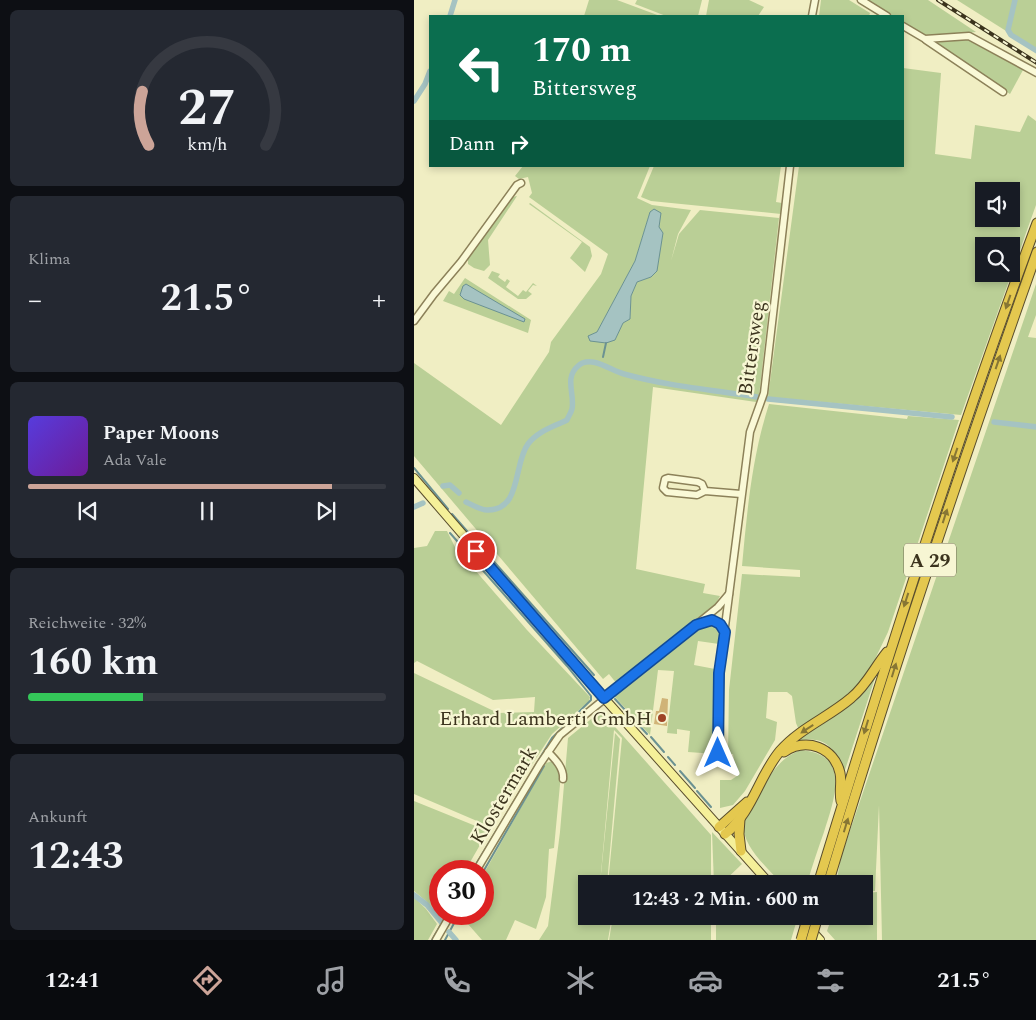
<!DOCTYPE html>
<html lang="de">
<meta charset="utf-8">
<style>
body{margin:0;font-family:Spectral,serif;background:#242831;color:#f1f3f6;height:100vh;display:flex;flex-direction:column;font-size:19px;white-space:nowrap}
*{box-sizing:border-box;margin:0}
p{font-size:16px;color:#9ea1a6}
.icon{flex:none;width:28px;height:28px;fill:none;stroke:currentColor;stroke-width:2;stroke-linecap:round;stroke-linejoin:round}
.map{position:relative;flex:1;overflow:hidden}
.sheet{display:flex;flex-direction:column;gap:10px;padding:10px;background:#0d0f14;width:414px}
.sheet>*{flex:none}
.hud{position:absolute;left:15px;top:15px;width:475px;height:152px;border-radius:0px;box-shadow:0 2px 8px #0003;background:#0b6e4f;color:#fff;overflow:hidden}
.buttons{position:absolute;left:561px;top:182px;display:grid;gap:10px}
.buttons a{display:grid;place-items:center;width:45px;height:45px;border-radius:0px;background:#171b24;box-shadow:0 2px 8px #0003;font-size:25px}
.speed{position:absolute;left:15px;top:860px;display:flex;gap:10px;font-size:25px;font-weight:700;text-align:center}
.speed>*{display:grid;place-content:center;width:65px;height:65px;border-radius:50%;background:#171b24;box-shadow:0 2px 8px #0003;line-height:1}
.speed .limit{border:8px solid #d22;background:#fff;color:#111}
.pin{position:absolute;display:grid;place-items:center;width:42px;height:42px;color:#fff;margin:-21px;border:2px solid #fff;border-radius:50%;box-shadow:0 1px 5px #0007}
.me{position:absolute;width:55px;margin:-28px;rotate:0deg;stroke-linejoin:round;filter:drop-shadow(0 0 4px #0008)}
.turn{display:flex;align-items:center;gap:18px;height:105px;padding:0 20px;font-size:22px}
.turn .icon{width:65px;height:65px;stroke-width:2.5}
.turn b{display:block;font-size:35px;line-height:42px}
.then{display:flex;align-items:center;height:48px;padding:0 20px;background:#0003;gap:10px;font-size:19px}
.big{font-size:38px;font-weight:700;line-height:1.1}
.sheet .card{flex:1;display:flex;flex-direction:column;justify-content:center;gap:8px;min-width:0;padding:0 18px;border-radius:8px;background:#242831}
.sheet .dial{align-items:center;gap:0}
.dial svg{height:130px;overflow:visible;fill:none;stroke:#363941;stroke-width:7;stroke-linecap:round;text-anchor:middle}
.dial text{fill:#f1f3f6;stroke:none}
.song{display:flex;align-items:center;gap:15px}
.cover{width:60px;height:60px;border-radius:8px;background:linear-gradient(135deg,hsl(250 70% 55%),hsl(280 70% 35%))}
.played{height:5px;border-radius:2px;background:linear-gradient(90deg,#cca498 85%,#363941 85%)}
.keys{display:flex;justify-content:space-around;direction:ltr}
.heat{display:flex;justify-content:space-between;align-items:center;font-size:28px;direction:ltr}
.charge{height:8px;border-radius:4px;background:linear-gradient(90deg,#34c759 32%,#363941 0)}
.trip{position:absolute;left:164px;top:875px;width:295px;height:50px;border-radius:0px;background:#171b24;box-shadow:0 2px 8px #0003;font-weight:700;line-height:50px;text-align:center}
.tabs{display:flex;height:80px;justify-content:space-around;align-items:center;background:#090b0e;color:#9ea1a6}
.tabs .icon{width:35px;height:35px}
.tabs .current{color:#cca498}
.tabs b{font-size:22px;color:#f1f3f6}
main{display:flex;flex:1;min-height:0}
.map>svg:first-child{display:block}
</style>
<main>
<section class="sheet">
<div class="card dial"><svg viewBox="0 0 100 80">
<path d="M14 69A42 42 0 1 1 86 69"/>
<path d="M14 69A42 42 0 0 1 10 36" stroke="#cca498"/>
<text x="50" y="56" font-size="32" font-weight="700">27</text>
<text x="50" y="72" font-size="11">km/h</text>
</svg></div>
<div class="card"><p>Klima</p>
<div class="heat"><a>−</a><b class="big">21.5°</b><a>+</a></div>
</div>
<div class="card">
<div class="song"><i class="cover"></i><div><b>Paper Moons</b><p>Ada Vale</p></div></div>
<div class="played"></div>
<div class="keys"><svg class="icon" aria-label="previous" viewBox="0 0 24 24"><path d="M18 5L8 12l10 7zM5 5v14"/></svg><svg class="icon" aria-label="pause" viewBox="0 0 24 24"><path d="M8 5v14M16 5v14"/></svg><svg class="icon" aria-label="next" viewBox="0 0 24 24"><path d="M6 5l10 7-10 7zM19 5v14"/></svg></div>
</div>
<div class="card"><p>Reichweite · 32%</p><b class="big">160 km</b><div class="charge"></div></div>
<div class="card"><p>Ankunft</p><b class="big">12:43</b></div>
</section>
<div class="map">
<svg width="623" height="940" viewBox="0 0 623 940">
<rect width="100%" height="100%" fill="#f0eec3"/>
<g fill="#bacf96" fill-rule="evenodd">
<polygon points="175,0 203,0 246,16 170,16"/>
<polygon points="223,0 288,0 284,16 252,16 221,4"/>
<polygon points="295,0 335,0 350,7 344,16 292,16"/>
<polygon points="407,0 435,0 456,13 455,16 405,16"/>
<polygon points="451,0 514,0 562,32 511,37 489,24 489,16 477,16"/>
<polygon points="543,0 622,0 622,50"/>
<polygon points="555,39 609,70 596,94 519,43"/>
<path d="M 489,68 L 527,73 L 521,154 L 557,159 L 561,125 L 606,132 L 614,115 L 622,121 L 622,205 L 547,415 L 354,397 L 385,166 L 489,166 ZM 570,191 L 598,191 L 598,219 L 570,219 ZM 570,246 L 598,246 L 598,274 L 570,274 Z"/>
<path d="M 109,166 L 236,166 L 223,198 L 238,205 L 277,210 L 264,234 L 257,261 L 265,234 L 286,210 L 365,218 L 345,396 L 342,402 L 239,387 L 222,569 L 291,584 L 289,593 L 306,596 L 300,607 L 264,636 L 261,636 L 203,684 L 195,674 L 189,679 L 0,456 L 0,363 L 87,425 L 135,352 L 137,342 L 187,274 L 194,254 L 115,197 L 118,193 L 114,177 L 105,179 L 101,176 ZM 236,212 L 237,277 L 223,282 L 217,296 L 216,319 L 209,323 L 201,340 L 175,336 L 183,332 L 221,261 Z"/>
<polygon points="240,166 367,166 362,202 368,203 367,214 237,201 227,197"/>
<polygon points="103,196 74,240 76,265 70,271 60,268 54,264 54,258 98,197"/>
<polygon points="116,203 176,247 178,256 171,272 156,258 168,242 115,204"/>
<polygon points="78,271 86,274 84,277 91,282 93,279 96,281 92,287 104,296 109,290 112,292 119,283 123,286 119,285 114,291 118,294 112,299 104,299 74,278"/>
<polygon points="51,278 117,320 114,333 29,301 35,291 40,294"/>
<polygon points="622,284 622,315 614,337 623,338 622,940 468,940 465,805 461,891 450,892 450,884 422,884 427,857"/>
<path d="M 355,404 L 493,419 L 494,416 L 545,420 L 474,632 L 452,678 L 425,702 L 385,730 L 382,723 L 378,696 L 373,692 L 354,692 L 352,718 L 363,722 L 361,740 L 331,791 L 319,805 L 306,808 L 306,780 L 317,780 L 323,776 C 323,768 320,762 319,754 L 314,754 L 315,690 L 328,574 L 386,577 L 386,570 L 328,566 C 333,511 338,457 355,404 Z"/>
<polygon points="21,531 33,531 41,547 113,630 176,697 175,701 138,734 77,827 0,794 0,673 84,713 120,712 121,697 79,700 3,661 0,663 0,548 13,546"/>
<path d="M 296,623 L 305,627 L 309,632 L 301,687 L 302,754 L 274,752 L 276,731 L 263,729 L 263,734 L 253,733 L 260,671 L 244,670 L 236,735 L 201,697 L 201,693 L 280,630 ZM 284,641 L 305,644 L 301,669 L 280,665 Z"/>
<path d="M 462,675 L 430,773 C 420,746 412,735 380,741 L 436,705 Z"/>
<polygon points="187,711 297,835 297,884 194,884 208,738 200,730 186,884 172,884 172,916 198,916 194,940 125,940 134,926 146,832 154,738"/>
<polygon points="201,733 206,739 193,884 186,884"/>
<path d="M 387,750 C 438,754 420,800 410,832 C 404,849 398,866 393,884 L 368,884 C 353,867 327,846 329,821 C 345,796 357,760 387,750 Z"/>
<polygon points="139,761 147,774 140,848 135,849 132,897 122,929 101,920 92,940 68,940 46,915 69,914 69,875 132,763"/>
<polygon points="0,801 74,831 51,871 26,871 26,916 18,906 0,891"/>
<polygon points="298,832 328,864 307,884 300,884"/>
<polygon points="463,892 463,940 421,940 413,931 418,916 450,916 450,893"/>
<polygon points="0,897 12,909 23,924 14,940 0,940"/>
<polygon points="199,916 297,916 297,940 195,940"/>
<polygon points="302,916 368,916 370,920 382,923 377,940 302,940"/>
</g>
<g fill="#a5c3c2" stroke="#6b9292">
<polygon points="240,209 247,213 245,227 249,233 243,271 237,277 223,282 217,296 216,319 209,323 201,340 192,343 176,341 174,336 183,332 221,261 236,212"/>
<polygon points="52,284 111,319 110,322 50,299 46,295 49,286"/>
</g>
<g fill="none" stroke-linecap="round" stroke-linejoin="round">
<g stroke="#6b9292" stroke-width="2">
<polyline points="189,357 192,343"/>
<polyline points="0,468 34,509"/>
<polyline points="38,514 180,675"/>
<polyline points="36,533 153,666 177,696 177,700 138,738 58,871"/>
<polyline points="201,699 233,734"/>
<polyline points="237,737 250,752"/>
<polyline points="254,757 261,765"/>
<polyline points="266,771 281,788"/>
<polyline points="283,791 297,807"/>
<polyline points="69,872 130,766"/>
<polyline points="18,940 33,914"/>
<polyline points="31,940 45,914"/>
</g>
<g stroke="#a5c3c2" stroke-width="5.5">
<polyline points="601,0 594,30 597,35 623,51"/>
<polyline points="36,16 41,0"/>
<polyline points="0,101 11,84 16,71"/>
<polyline points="354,399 538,417"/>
<polyline points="580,422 623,427"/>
<polyline points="29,486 36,485 45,493"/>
<path d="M 52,502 C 58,505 67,510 73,510 C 108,511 99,464 114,444 C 124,431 139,427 153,420 C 154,417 157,413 158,409 C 161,394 150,378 164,366 C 177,354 197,371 210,374 C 253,386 299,390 343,397"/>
<polyline points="0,507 9,503"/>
<polyline points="0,895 13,905 28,923"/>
<polyline points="35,932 42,940"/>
</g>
</g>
<polygon fill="#d0b377" points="248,698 254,699 253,726 240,724 242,711 245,711"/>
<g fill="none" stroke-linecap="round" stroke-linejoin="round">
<g stroke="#8c8159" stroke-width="9">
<g id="minor">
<polyline points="447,0 473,16"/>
<polyline points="398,16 401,0"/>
<polyline points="489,26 511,39 555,36 623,73"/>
<polyline points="512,40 589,92"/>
<polyline points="0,321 20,294 47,262 103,185 107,183"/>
<polyline points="291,491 288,484 284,482 254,478 251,479 249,488 253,492 283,495 291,491 327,494"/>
<path d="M 285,624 C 298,620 303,621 311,632"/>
<path d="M 134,752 C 141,759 150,768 149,779"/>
<polyline points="304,753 305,673 336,432 350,393 376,166"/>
<polyline points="62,871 126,764 146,735 304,607 315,594"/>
<polyline points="22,940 37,914"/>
</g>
</g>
<g stroke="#594d2d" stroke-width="10">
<g id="major">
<polyline points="0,478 190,698 356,884"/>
<polyline points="384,916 406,940"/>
</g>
</g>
<g stroke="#594d2d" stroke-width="11">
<g id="highway">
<path d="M 370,752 C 392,737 420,747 426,773 C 428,782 425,791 427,801"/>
<polyline points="326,819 325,834 327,851"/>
<polyline points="305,827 333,802"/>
<path d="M 311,834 C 338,813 345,776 366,751 C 386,728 415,717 437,698 C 453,685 460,668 473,652"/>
<path d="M 404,884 C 472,662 542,440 623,223"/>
<path d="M 414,884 C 478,671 549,461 623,252"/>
</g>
</g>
<use href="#minor" stroke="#faf9d7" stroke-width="6"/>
<use href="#major" stroke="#f5f099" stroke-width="8"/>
<use href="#highway" stroke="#e4c84f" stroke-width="9"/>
<g stroke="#3b331d" stroke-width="4">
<polyline id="rail" points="524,0 623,63"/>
</g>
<use href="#rail" stroke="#f7f6d3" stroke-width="2" stroke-dasharray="5.5" stroke-linecap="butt"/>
<g stroke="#594d2d" stroke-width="11" stroke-linecap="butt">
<g id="highway-bridge">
<polyline points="387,940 394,916"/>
<polyline points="397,940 402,923"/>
</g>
</g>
<use href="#highway-bridge" stroke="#e4c84f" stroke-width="9"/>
</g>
<defs><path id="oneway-solid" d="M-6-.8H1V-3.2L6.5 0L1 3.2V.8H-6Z" transform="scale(1.25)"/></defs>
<g fill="#877634">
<use href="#oneway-solid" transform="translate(594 302) rotate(109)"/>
<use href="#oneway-solid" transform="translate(584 362) rotate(-71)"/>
<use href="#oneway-solid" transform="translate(541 455) rotate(109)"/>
<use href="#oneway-solid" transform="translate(531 516) rotate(-72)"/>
<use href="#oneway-solid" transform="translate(492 600) rotate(108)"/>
<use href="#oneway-solid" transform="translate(480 670) rotate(-73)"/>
<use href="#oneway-solid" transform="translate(452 727) rotate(107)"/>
<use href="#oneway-solid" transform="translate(393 729) rotate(147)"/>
<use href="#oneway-solid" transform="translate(432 825) rotate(-73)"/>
</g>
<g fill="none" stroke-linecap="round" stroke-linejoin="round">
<g stroke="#114b97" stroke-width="12">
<polyline id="route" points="62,551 190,698 282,625 298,620 306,624 311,632 305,673 304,753"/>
</g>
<use href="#route" stroke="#1a73e8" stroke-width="9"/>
</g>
<circle fill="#9e4325" stroke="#f7f6d3" stroke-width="2" cx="248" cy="718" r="5"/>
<g text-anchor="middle" stroke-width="4.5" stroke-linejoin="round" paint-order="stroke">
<rect fill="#f7f6d3" stroke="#736e54" stroke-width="1" x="490" y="543.5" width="52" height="33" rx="4"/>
<g font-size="19" font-weight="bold" fill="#3b331d">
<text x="516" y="567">A 29</text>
</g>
<g font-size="20" fill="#3b331d" stroke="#f7f6d3">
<text transform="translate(337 348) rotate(-82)" y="7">Bittersweg</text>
<text transform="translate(89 795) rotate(-59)" y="7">Klostermark</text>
</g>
<g font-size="20" fill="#3b331d" stroke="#f7f6d3" text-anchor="end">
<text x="238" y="725">Erhard Lamberti GmbH</text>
</g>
</g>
</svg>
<div class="buttons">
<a><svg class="icon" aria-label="sound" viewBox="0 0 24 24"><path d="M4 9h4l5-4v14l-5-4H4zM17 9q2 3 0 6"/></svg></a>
<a><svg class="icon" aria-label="search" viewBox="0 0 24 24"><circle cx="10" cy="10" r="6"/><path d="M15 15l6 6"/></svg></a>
</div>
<div class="speed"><div class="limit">30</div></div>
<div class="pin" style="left:62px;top:551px;background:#d93025"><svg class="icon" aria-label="arrive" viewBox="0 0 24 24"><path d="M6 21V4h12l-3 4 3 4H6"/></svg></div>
<svg class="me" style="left:304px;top:753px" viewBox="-20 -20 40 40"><path d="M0-17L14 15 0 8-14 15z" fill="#1a73e8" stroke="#fff" stroke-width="4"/></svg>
<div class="trip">12:43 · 2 Min. · 600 m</div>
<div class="hud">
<div class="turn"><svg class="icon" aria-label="left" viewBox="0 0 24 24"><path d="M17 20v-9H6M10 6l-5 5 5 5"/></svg><div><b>170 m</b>Bittersweg</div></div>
<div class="then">Dann<svg class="icon" aria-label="right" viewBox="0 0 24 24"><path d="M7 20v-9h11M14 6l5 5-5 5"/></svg></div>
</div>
</div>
</main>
<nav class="tabs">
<b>12:41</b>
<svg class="icon current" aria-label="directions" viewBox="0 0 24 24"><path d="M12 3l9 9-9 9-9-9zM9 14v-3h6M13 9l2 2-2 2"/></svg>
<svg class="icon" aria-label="music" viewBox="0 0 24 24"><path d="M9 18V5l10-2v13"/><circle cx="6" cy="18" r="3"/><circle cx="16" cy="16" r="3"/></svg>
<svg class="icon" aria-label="phone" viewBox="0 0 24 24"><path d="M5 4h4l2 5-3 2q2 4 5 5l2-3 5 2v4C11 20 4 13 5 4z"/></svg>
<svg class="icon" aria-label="climate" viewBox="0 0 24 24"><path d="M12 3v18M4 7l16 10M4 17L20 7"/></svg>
<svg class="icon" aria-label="car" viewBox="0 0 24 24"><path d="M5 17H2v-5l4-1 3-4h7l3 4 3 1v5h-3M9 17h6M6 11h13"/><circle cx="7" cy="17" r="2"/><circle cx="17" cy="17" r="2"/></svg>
<svg class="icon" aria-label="filters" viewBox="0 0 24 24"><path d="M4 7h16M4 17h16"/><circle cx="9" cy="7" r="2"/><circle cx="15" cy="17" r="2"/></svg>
<b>21.5°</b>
</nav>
